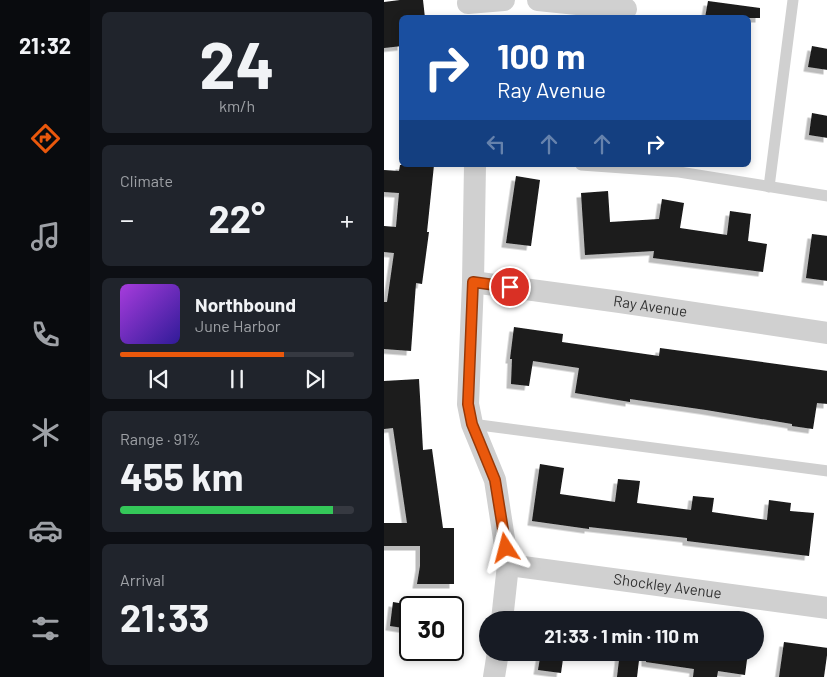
<!DOCTYPE html>
<meta charset="utf-8">
<style>
body{margin:0;font-family:Barlow,sans-serif;background:#20242c;color:#f1f3f6;height:100vh;display:flex;flex-direction:column;font-size:19px;white-space:nowrap}
*{box-sizing:border-box;margin:0}
p{font-size:16px;color:#9ea1a6}
.icon{flex:none;width:28px;height:28px;fill:none;stroke:currentColor;stroke-width:2;stroke-linecap:round;stroke-linejoin:round}
.map{position:relative;flex:1;overflow:hidden}
.sheet{display:flex;flex-direction:column;gap:12px;padding:12px;background:#0d0f14;width:294px}
.sheet>*{flex:none}
.hud{position:absolute;left:15px;top:15px;width:352px;height:152px;border-radius:8px;box-shadow:0 2px 8px #0003;background:#1a4fa0;color:#fff;overflow:hidden}
.speed{position:absolute;left:15px;top:596px;display:flex;gap:10px;font-size:25px;font-weight:700;text-align:center}
.speed>*{display:grid;place-content:center;width:65px;height:65px;border-radius:50%;background:#171b24;box-shadow:0 2px 8px #0003;line-height:1}
.speed .limit{border:2px solid #111;border-radius:8px;background:#fff;color:#111}
.pin{position:absolute;display:grid;place-items:center;width:42px;height:42px;color:#fff;margin:-21px;border:2px solid #fff;border-radius:50%;box-shadow:0 1px 5px #0007}
.me{position:absolute;width:55px;margin:-28px;rotate:351deg;stroke-linejoin:round;filter:drop-shadow(0 0 4px #0008)}
.turn{display:flex;align-items:center;gap:18px;height:105px;padding:0 15px;font-size:22px}
.turn .icon{width:65px;height:65px;stroke-width:2.5}
.turn b{display:block;font-size:35px;line-height:42px}
.lanes{display:flex;align-items:center;height:48px;padding:0 15px;background:#0003;justify-content:center;gap:25px;direction:ltr}
.lanes .off{opacity:.35}
.big{font-size:38px;font-weight:700;line-height:1.1}
.sheet .card{flex:1;display:flex;flex-direction:column;justify-content:center;gap:8px;min-width:0;padding:0 18px;border-radius:8px;background:#20242c}
.sheet .dial{align-items:center;gap:0}
.dial b{font-size:65px;line-height:1}
.song{display:flex;align-items:center;gap:15px}
.cover{width:60px;height:60px;border-radius:8px;background:linear-gradient(135deg,hsl(280 70% 55%),hsl(250 70% 35%))}
.played{height:5px;border-radius:2px;background:linear-gradient(90deg,#ea580c 70%,#363941 70%)}
.keys{display:flex;justify-content:space-around;direction:ltr}
.heat{display:flex;justify-content:space-between;align-items:center;font-size:28px;direction:ltr}
.charge{height:8px;border-radius:4px;background:linear-gradient(90deg,#34c759 91%,#363941 0)}
.trip{position:absolute;left:95px;top:611px;width:285px;height:50px;border-radius:25px;background:#171b24;box-shadow:0 2px 8px #0003;font-weight:700;line-height:50px;text-align:center}
main{display:flex;flex:1;min-height:0}
.menu{display:flex;flex-direction:column;width:90px;justify-content:space-around;align-items:center;background:#090b0e;color:#9ea1a6}
.menu .icon{width:35px;height:35px}
.menu .selected{color:#ea580c}
.menu b{font-size:22px;color:#f1f3f6}
.map>svg:first-child{display:block}
</style>
<main>
<nav class="menu">
<b>21:32</b>
<svg class="icon selected" aria-label="directions" viewBox="0 0 24 24"><path d="M12 3l9 9-9 9-9-9zM9 14v-3h6M13 9l2 2-2 2"/></svg>
<svg class="icon" aria-label="music" viewBox="0 0 24 24"><path d="M9 18V5l10-2v13"/><circle cx="6" cy="18" r="3"/><circle cx="16" cy="16" r="3"/></svg>
<svg class="icon" aria-label="phone" viewBox="0 0 24 24"><path d="M5 4h4l2 5-3 2q2 4 5 5l2-3 5 2v4C11 20 4 13 5 4z"/></svg>
<svg class="icon" aria-label="climate" viewBox="0 0 24 24"><path d="M12 3v18M4 7l16 10M4 17L20 7"/></svg>
<svg class="icon" aria-label="car" viewBox="0 0 24 24"><path d="M5 17H2v-5l4-1 3-4h7l3 4 3 1v5h-3M9 17h6M6 11h13"/><circle cx="7" cy="17" r="2"/><circle cx="17" cy="17" r="2"/></svg>
<svg class="icon" aria-label="filters" viewBox="0 0 24 24"><path d="M4 7h16M4 17h16"/><circle cx="9" cy="7" r="2"/><circle cx="15" cy="17" r="2"/></svg>
</nav>
<section class="sheet">
<div class="card dial"><b>24</b><p>km/h</p></div>
<div class="card"><p>Climate</p>
<div class="heat"><a>−</a><b class="big">22°</b><a>+</a></div>
</div>
<div class="card">
<div class="song"><i class="cover"></i><div><b>Northbound</b><p>June Harbor</p></div></div>
<div class="played"></div>
<div class="keys"><svg class="icon" aria-label="previous" viewBox="0 0 24 24"><path d="M18 5L8 12l10 7zM5 5v14"/></svg><svg class="icon" aria-label="pause" viewBox="0 0 24 24"><path d="M8 5v14M16 5v14"/></svg><svg class="icon" aria-label="next" viewBox="0 0 24 24"><path d="M6 5l10 7-10 7zM19 5v14"/></svg></div>
</div>
<div class="card"><p>Range · 91%</p><b class="big">455 km</b><div class="charge"></div></div>
<div class="card"><p>Arrival</p><b class="big">21:33</b></div>
</section>
<div class="map">
<svg width="444" height="677" viewBox="0 0 444 677">
<defs>
<filter id="shadow"><feDropShadow dx="-4.5" dy="4.5" stdDeviation="0" flood-color="#0004"/></filter>
</defs>
<rect width="100%" height="100%" fill="#fff"/>
<g fill="#1a1a1a" filter="url(#shadow)">
<polygon points="16,0 39,0 41,18 18,18 18,46 0,48 0,2"/>
<polygon points="324,1 376,8 376,18 321,18"/>
<polygon points="428,46 444,49 444,70 424,67"/>
<polygon points="428,113 444,116 444,138 425,135"/>
<polygon points="16,165 50,165 43,232 45,232 38,284 32,283 27,351 0,349 0,302 3,302 10,253 0,252 0,226 12,227 15,193 0,192 0,170 15,171"/>
<polygon points="132,176 156,180 147,246 122,243"/>
<polygon points="224,191 226,222 275,219 278,199 300,203 296,228 343,235 346,211 367,214 364,241 383,244 379,272 269,258 270,251 201,255 197,193"/>
<polygon points="428,234 444,236 444,281 422,278"/>
<polygon points="130,327 179,334 178,342 275,356 276,348 444,371 444,404 433,403 429,429 408,426 408,424 322,410 246,399 246,402 191,393 195,368 149,361 145,386 127,384 128,359 126,359"/>
<polygon points="35,379 39,450 48,449 59,528 70,528 70,584 33,584 36,566 36,546 0,546 0,523 23,523 9,428 0,429 0,381"/>
<polygon points="156,464 180,468 176,494 231,502 234,479 256,481 253,503 307,510 309,496 330,498 328,512 383,520 385,500 407,503 406,511 430,513 425,556 303,541 303,538 205,527 205,529 148,521"/>
<polygon points="9,602 26,605 26,629 6,626"/>
<polygon points="400,642 444,648 440,677 395,677"/>
<polygon points="157,652 180,652 177,673 154,670"/>
<polygon points="236,652 256,652 253,677 233,677"/>
<polygon points="262,652 364,652 361,675 334,671 333,677 309,677 310,669 262,662"/>
</g>
<g fill="none" stroke-linecap="round" stroke-linejoin="round">
<g stroke="#d0d0d0" stroke-width="11">
<polyline points="197,165 295,172 444,196"/>
<polyline points="385,187 409,0"/>
<polyline points="88,424 444,471"/>
</g>
<g stroke="#d0d0d0" stroke-width="22">
<polyline points="154,0 242,9"/>
<polyline points="84,3 120,0"/>
<polyline points="91,165 89,282 84,404 88,424 111,480 124,565 118,620"/>
<path id="s1" d="M 89,282 L 236,302 L 444,333"/>
<path id="s2" d="M 124,565 L 444,608"/>
<polyline points="110,677 114,652"/>
</g>
</g>
<g fill="none" stroke-linecap="round" stroke-linejoin="round">
<g stroke="#983908" stroke-width="12">
<polyline id="route" points="122,548 111,480 88,424 84,404 89,282 126,287"/>
</g>
<use href="#route" stroke="#ea580c" stroke-width="9"/>
</g>
<g text-anchor="middle" stroke-width="5" stroke-linejoin="round" paint-order="stroke">
<g font-size="15" fill="#333" stroke="#fff">
<text dy="5" stroke="none"><textPath href="#s1" startOffset="179">Ray Avenue</textPath></text>
<text dy="5" stroke="none"><textPath href="#s2" startOffset="161">Shockley Avenue</textPath></text>
</g>
</g>
</svg>
<div class="speed"><div class="limit">30</div></div>
<div class="pin" style="left:126px;top:287px;background:#d93025"><svg class="icon" aria-label="arrive" viewBox="0 0 24 24"><path d="M6 21V4h12l-3 4 3 4H6"/></svg></div>
<svg class="me" style="left:122px;top:548px" viewBox="-20 -20 40 40"><path d="M0-17L14 15 0 8-14 15z" fill="#ea580c" stroke="#fff" stroke-width="4"/></svg>
<div class="trip">21:33 · 1 min · 110 m</div>
<div class="hud">
<div class="turn"><svg class="icon" aria-label="right" viewBox="0 0 24 24"><path d="M7 20v-9h11M14 6l5 5-5 5"/></svg><div><b>100 m</b>Ray Avenue</div></div>
<div class="lanes"><svg class="icon off" aria-label="left" viewBox="0 0 24 24"><path d="M17 20v-9H6M10 6l-5 5 5 5"/></svg><svg class="icon off" aria-label="ahead" viewBox="0 0 24 24"><path d="M12 20V5M6 11l6-6 6 6"/></svg><svg class="icon off" aria-label="ahead" viewBox="0 0 24 24"><path d="M12 20V5M6 11l6-6 6 6"/></svg><svg class="icon" aria-label="right" viewBox="0 0 24 24"><path d="M7 20v-9h11M14 6l5 5-5 5"/></svg></div>
</div>
</div>
</main>
